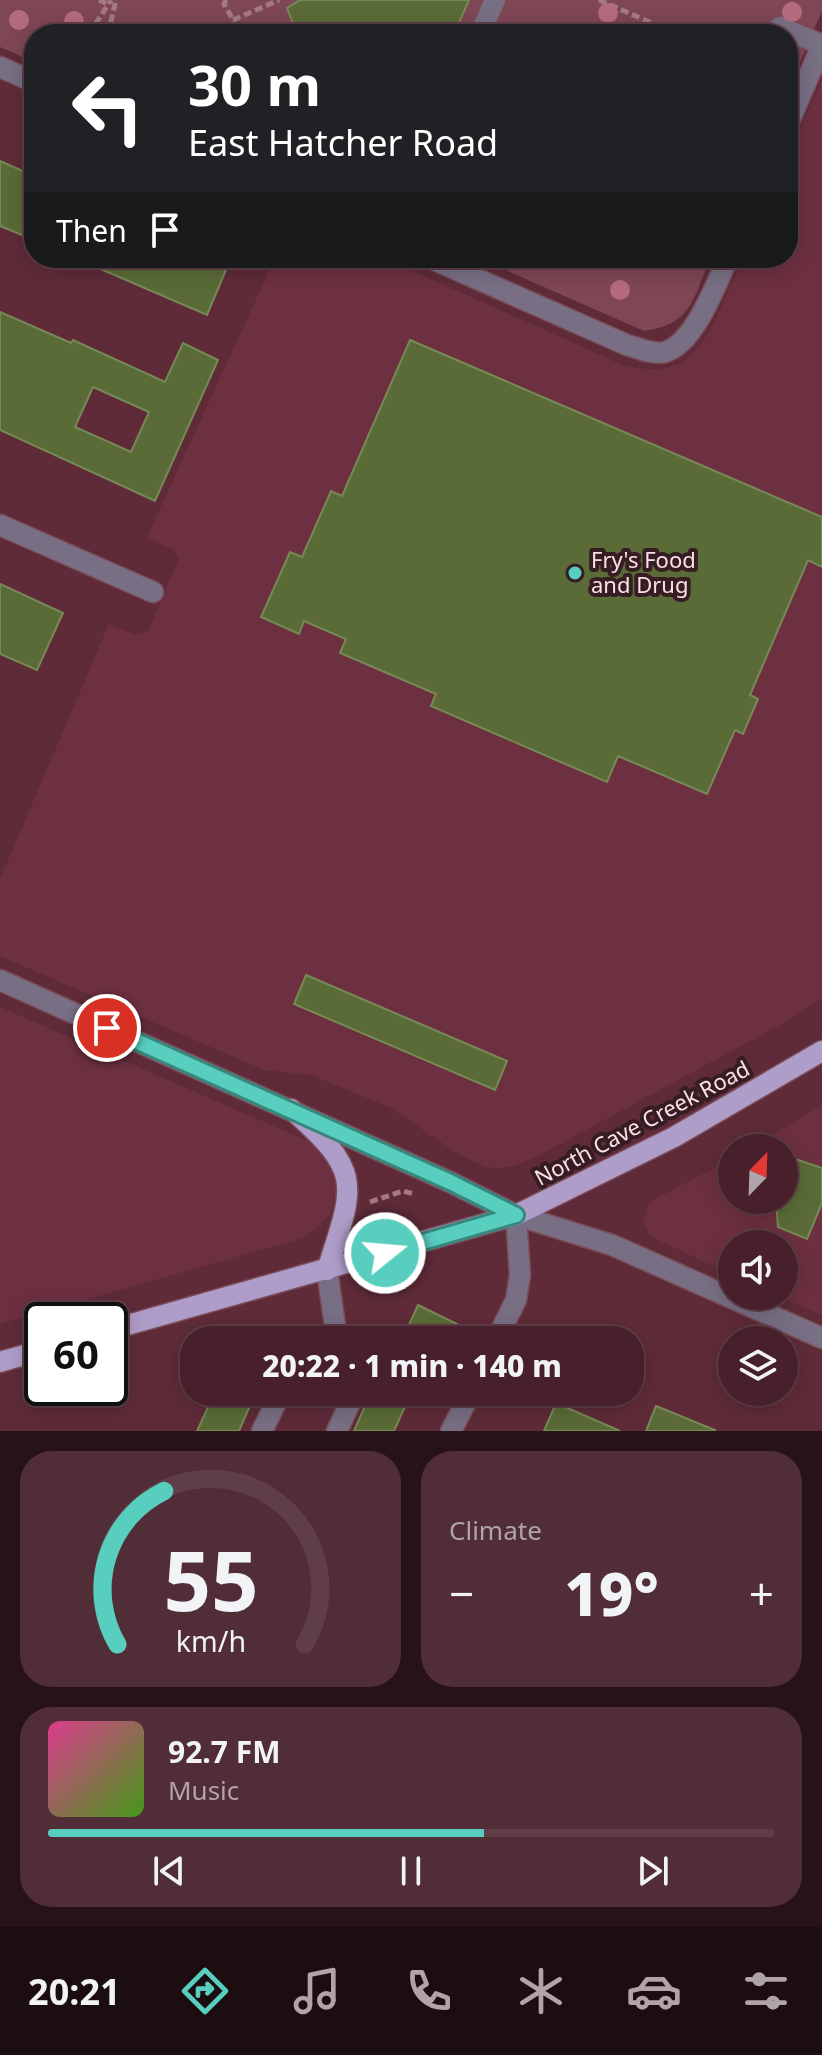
<!DOCTYPE html>
<meta charset="utf-8">
<style>
body{margin:0;font-family:"Noto Sans",sans-serif;background:#512d37;color:#f1f3f6;height:100vh;display:flex;flex-direction:column;font-size:30px;white-space:nowrap}
*{box-sizing:border-box;margin:0}
p{font-size:26px;color:#b0a3a9}
.icon{flex:none;width:44px;height:44px;fill:none;stroke:currentColor;stroke-width:2;stroke-linecap:round;stroke-linejoin:round}
.map{position:relative;height:1431px;overflow:hidden}
.drawer{display:flex;flex-direction:column;gap:20px;padding:20px;background:#271218;flex:1}
.drawer>*{flex:none}
.top-card{position:absolute;left:24px;top:24px;width:774px;height:244px;border-radius:32px;box-shadow:0 4px 20px #0003,0 0 0 2px #5f3e47;background:#202124;color:#fff;overflow:hidden}
.needle{width:52px;rotate:23deg}
.fabs{position:absolute;left:718px;top:1134px;display:grid;gap:16px}
.fabs a{display:grid;place-items:center;width:80px;height:80px;border-radius:50%;background:#47202b;box-shadow:0 4px 20px #0003,0 0 0 2px #5f3e47;font-size:40px}
.speed{position:absolute;left:24px;top:1302px;display:flex;gap:16px;font-size:40px;font-weight:700;text-align:center}
.speed>*{display:grid;place-content:center;width:104px;height:104px;border-radius:50%;background:#47202b;box-shadow:0 4px 20px #0003,0 0 0 2px #5f3e47;line-height:1}
.speed .limit{border:4px solid #111;border-radius:12px;background:#fff;color:#111}
.pin{position:absolute;display:grid;place-items:center;width:68px;height:68px;color:#fff;margin:-34px;border:4px solid #fff;border-radius:50%;box-shadow:0 2px 8px #0007}
.me{position:absolute;width:88px;margin:-44px;rotate:73deg;stroke-linejoin:round;filter:drop-shadow(0 0 6px #0008)}
.turn{display:flex;align-items:center;gap:28px;height:168px;padding:0 32px;font-size:36px}
.turn .icon{width:104px;height:104px;stroke-width:2.5}
.turn b{display:block;font-size:56px;line-height:68px}
.then{display:flex;align-items:center;height:76px;padding:0 32px;background:#0003;gap:16px;font-size:30px}
.big{font-size:60px;font-weight:800;line-height:1.1}
.drawer .tile{flex:1;display:flex;flex-direction:column;justify-content:center;gap:12px;min-width:0;padding:0 28px;border-radius:32px;background:#512d37}
.drawer .dial{align-items:center;gap:0}
.dial svg{height:208px;overflow:visible;fill:none;stroke:#5f3e47;stroke-width:7;stroke-linecap:round;text-anchor:middle}
.dial text{fill:#f1f3f6;stroke:none}
.song{display:flex;align-items:center;gap:24px}
.cover{width:96px;height:96px;border-radius:12px;background:linear-gradient(135deg,hsl(330 70% 55%),hsl(100 70% 35%))}
.played{height:8px;border-radius:4px;background:linear-gradient(90deg,#58cebf 60%,#5f3e47 60%)}
.keys{display:flex;justify-content:space-around;direction:ltr}
.heat{display:flex;justify-content:space-between;align-items:center;font-size:44px;direction:ltr}
.drawer .tiles{flex:1;display:grid;gap:20px;grid-template-columns:1fr 1fr}
.tile:last-child{grid-column:span 2}
.trip{position:absolute;left:180px;top:1326px;width:464px;height:80px;border-radius:32px;background:#47202b;box-shadow:0 4px 20px #0003,0 0 0 2px #5f3e47;font-weight:800;line-height:80px;text-align:center}
.tabs{display:flex;height:128px;justify-content:space-around;align-items:center;background:#1c0d11;color:#b0a3a9}
.tabs .icon{width:56px;height:56px}
.tabs .on{color:#58cebf}
.tabs b{font-size:36px;color:#f1f3f6}
.map>svg:first-child{display:block}
</style>
<div class="map">
<svg width="822" height="1431" viewBox="0 0 822 1431">
<rect width="100%" height="100%" fill="#5f2b39"/>
<g fill="#6d3041">
<polygon points="822,79 822,998 789,1020 536,1157 514,1166 499,1168 485,1167 460,1155 389,1107 311,1075 264,1070 0,956 0,879 109,624 136,635 148,632 179,558 174,550 147,537 275,258 384,258 627,367 658,370 680,364 697,350 712,327 743,258 788,258 788,156"/>
<polygon points="0,1007 317,1145 335,1174 336,1197 330,1214 316,1229 303,1238 0,1324"/>
<polygon points="822,1105 822,1315 778,1296 784,1296 784,1244 732,1244 732,1275 650,1236 643,1223 649,1202 732,1159 732,1200 784,1200 784,1148 751,1148"/>
</g>
<g fill="#7f4655">
<polygon points="0,0 822,0 822,11 788,90 788,34 34,34 34,62 0,47"/>
<path d="M 478,258 L 711,258 C 692,299 693,324 644,331 Z"/>
</g>
<g fill="#5a6b37" stroke="#778955" stroke-width="2" fill-rule="evenodd">
<polygon points="300,0 469,0 454,34 342,34 331,29 318,34 297,34 287,8"/>
<polygon points="0,161 34,176 34,240 0,226"/>
<polygon points="75,258 231,258 207,315"/>
<path d="M 0,312 L 71,343 L 73,340 L 165,382 L 183,343 L 218,360 L 155,501 L 0,430 ZM 93,387 L 149,412 L 131,452 L 75,427 Z"/>
<polygon points="410,340 822,517 822,567 808,560 750,695 758,699 743,734 735,730 707,794 618,756 607,782 431,706 436,694 340,653 346,639 304,621 299,634 261,617 290,552 302,557 331,491 342,496"/>
<polygon points="0,584 63,613 37,670 0,654"/>
<polygon points="306,975 507,1061 495,1090 294,1004"/>
<polygon points="784,1155 822,1168 822,1203 807,1239 778,1227 776,1200 784,1200"/>
<polygon points="418,1305 457,1324 449,1340 402,1340"/>
<polygon points="215,1392 256,1392 239,1431 197,1431"/>
<polygon points="371,1392 396,1392 409,1398 394,1431 354,1431"/>
<polygon points="556,1403 620,1431 544,1431"/>
<polygon points="656,1406 715,1430 714,1431 646,1431"/>
</g>
<g fill="none" stroke-linecap="round" stroke-linejoin="round">
<g stroke="#7b4c58" stroke-width="23">
<g id="minor">
<polyline points="780,27 822,45"/>
<polyline points="480,34 495,0"/>
<polyline points="0,67 34,82"/>
<polyline points="788,124 822,45"/>
<path d="M 430,258 L 627,345 C 638,348 653,355 665,352 C 695,343 716,284 728,258"/>
<polyline points="0,525 153,592"/>
<polyline points="0,980 450,1182 516,1215 612,1245 822,1338"/>
<polyline points="327,1270 337,1340"/>
<polyline points="496,1340 516,1300 520,1275 516,1215"/>
<polyline points="444,1392 466,1402"/>
<polyline points="262,1431 281,1392"/>
<polyline points="337,1431 355,1392"/>
<polyline points="451,1431 471,1392"/>
</g>
</g>
<g stroke="#7b4c58" stroke-width="23">
<g id="major">
<path d="M 291,1109 C 363,1172 355,1184 327,1270"/>
<polyline points="110,1330 516,1215 674,1137 822,1051"/>
<polyline points="0,1362 42,1350"/>
</g>
</g>
<g stroke="#a37984" stroke-width="5" stroke-dasharray="8 4" stroke-linecap="butt">
<polyline points="99,0 108,4"/>
<polyline points="226,0 224,4 233,20 235,34"/>
<polyline points="599,0 677,34"/>
<polyline points="233,20 279,0"/>
<polyline points="234,31 256,31 263,34"/>
<polyline points="89,34 111,0"/>
<polyline points="108,34 116,0"/>
<polyline points="370,1202 403,1191 414,1194"/>
</g>
<use href="#minor" stroke="#786f84" stroke-width="20"/>
<use href="#major" stroke="#af9dc9" stroke-width="20"/>
</g>
<g fill="#b56b7e">
<circle cx="792" cy="12" r="10"/>
<circle cx="608" cy="13" r="10"/>
<circle cx="19" cy="20" r="10"/>
<circle cx="74" cy="21" r="10"/>
<circle cx="620" cy="290" r="10"/>
</g>
<g fill="none" stroke-linecap="round" stroke-linejoin="round">
<g stroke="#39867c" stroke-width="20">
<polyline id="route" points="107,1028 450,1182 516,1215 385,1253"/>
</g>
<use href="#route" stroke="#58cebf" stroke-width="14"/>
</g>
<circle fill="#58cebf" stroke="#351d23" stroke-width="3" cx="575" cy="573" r="8"/>
<g text-anchor="middle" stroke-width="8" stroke-linejoin="round" paint-order="stroke">
<g font-size="22" fill="#fce0e6" stroke="#351d23" text-anchor="start">
<text x="591" y="568">Fry's Food<tspan x="591" dy="25">and Drug</tspan></text>
</g>
<g font-size="22" fill="#fce0e6" stroke="#351d23">
<text transform="translate(642 1123) rotate(-28)" y="8">North Cave Creek Road</text>
</g>
</g>
</svg>
<div class="fabs">
<a><svg class="needle" viewBox="-14 -14 28 28"><path d="M0-13l5 13h-10z" fill="#e53935"/><path d="M0 13l5-13h-10z" fill="#b0a3a9"/></svg></a>
<a><svg class="icon" aria-label="sound" viewBox="0 0 24 24"><path d="M4 9h4l5-4v14l-5-4H4zM17 9q2 3 0 6"/></svg></a>
<a><svg class="icon" aria-label="layers" viewBox="0 0 24 24"><path d="M12 4l9 5-9 5-9-5zM3 14l9 5 9-5"/></svg></a>
</div>
<div class="speed"><div class="limit">60</div></div>
<div class="pin" style="left:107px;top:1028px;background:#d93025"><svg class="icon" aria-label="arrive" viewBox="0 0 24 24"><path d="M6 21V4h12l-3 4 3 4H6"/></svg></div>
<svg class="me" style="left:385px;top:1253px" viewBox="-20 -20 40 40"><circle r="17" fill="#58cebf" stroke="#fff" stroke-width="3"/><path d="M0-11L8 9 0 5-8 9z" fill="#fff"/></svg>
<div class="trip">20:22 · 1 min · 140 m</div>
<div class="top-card">
<div class="turn"><svg class="icon" aria-label="left" viewBox="0 0 24 24"><path d="M17 20v-9H6M10 6l-5 5 5 5"/></svg><div><b>30 m</b>East Hatcher Road</div></div>
<div class="then">Then<svg class="icon" aria-label="arrive" viewBox="0 0 24 24"><path d="M6 21V4h12l-3 4 3 4H6"/></svg></div>
</div>
</div>
<section class="drawer">
<div class="tiles">
<div class="tile dial"><svg viewBox="0 0 100 80">
<path d="M14 69A42 42 0 1 1 86 69"/>
<path d="M14 69A42 42 0 0 1 32 10" stroke="#58cebf"/>
<text x="50" y="56" font-size="32" font-weight="700">55</text>
<text x="50" y="72" font-size="11">km/h</text>
</svg></div>
<div class="tile"><p>Climate</p>
<div class="heat"><a>−</a><b class="big">19°</b><a>+</a></div>
</div>
<div class="tile">
<div class="song"><i class="cover"></i><div><b>92.7 FM</b><p>Music</p></div></div>
<div class="played"></div>
<div class="keys"><svg class="icon" aria-label="previous" viewBox="0 0 24 24"><path d="M18 5L8 12l10 7zM5 5v14"/></svg><svg class="icon" aria-label="pause" viewBox="0 0 24 24"><path d="M8 5v14M16 5v14"/></svg><svg class="icon" aria-label="next" viewBox="0 0 24 24"><path d="M6 5l10 7-10 7zM19 5v14"/></svg></div>
</div>
</div>
</section>
<nav class="tabs">
<b>20:21</b>
<svg class="icon on" aria-label="directions" viewBox="0 0 24 24"><path d="M12 3l9 9-9 9-9-9zM9 14v-3h6M13 9l2 2-2 2"/></svg>
<svg class="icon" aria-label="music" viewBox="0 0 24 24"><path d="M9 18V5l10-2v13"/><circle cx="6" cy="18" r="3"/><circle cx="16" cy="16" r="3"/></svg>
<svg class="icon" aria-label="phone" viewBox="0 0 24 24"><path d="M5 4h4l2 5-3 2q2 4 5 5l2-3 5 2v4C11 20 4 13 5 4z"/></svg>
<svg class="icon" aria-label="climate" viewBox="0 0 24 24"><path d="M12 3v18M4 7l16 10M4 17L20 7"/></svg>
<svg class="icon" aria-label="car" viewBox="0 0 24 24"><path d="M5 17H2v-5l4-1 3-4h7l3 4 3 1v5h-3M9 17h6M6 11h13"/><circle cx="7" cy="17" r="2"/><circle cx="17" cy="17" r="2"/></svg>
<svg class="icon" aria-label="filters" viewBox="0 0 24 24"><path d="M4 7h16M4 17h16"/><circle cx="9" cy="7" r="2"/><circle cx="15" cy="17" r="2"/></svg>
</nav>
